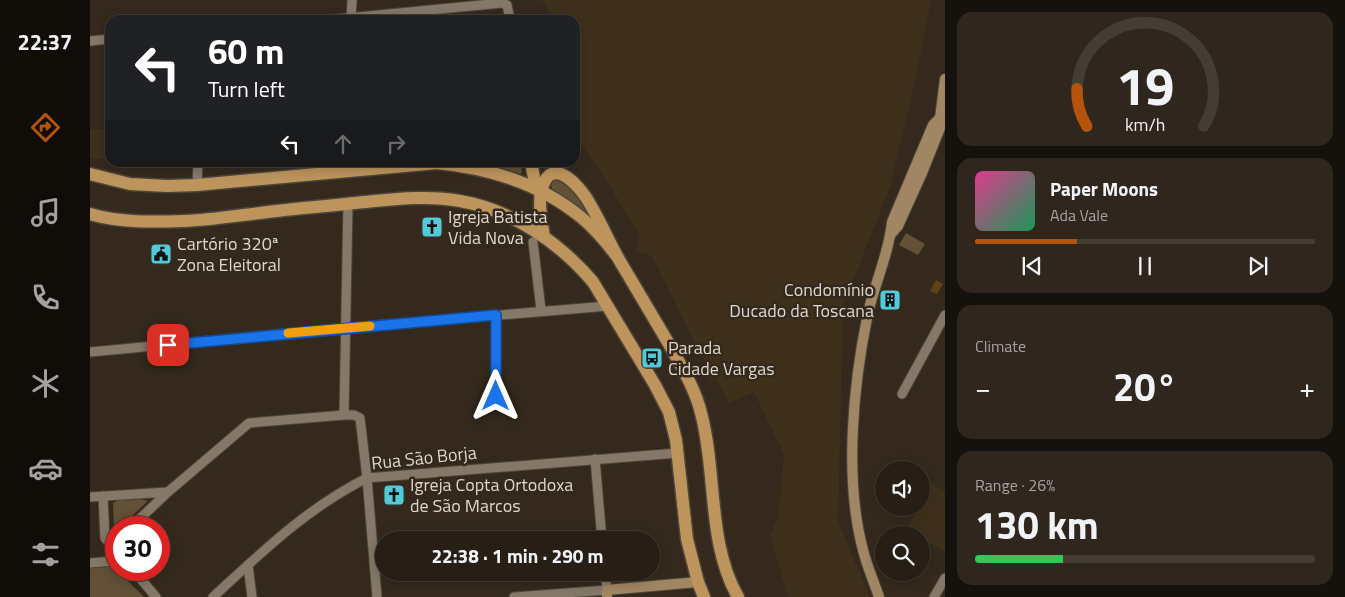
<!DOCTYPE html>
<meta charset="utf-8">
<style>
body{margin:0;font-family:"Titillium Web",sans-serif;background:#2f271e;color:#f1f3f6;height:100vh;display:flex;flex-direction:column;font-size:19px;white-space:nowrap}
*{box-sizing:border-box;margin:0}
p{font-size:16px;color:#a4a2a0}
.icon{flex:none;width:28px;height:28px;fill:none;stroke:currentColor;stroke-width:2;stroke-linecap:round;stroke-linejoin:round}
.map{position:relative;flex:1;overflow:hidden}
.drawer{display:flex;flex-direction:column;gap:12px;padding:12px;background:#15110c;width:400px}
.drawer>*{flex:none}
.hud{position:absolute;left:15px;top:15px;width:475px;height:152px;border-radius:15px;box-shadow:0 2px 12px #0003,0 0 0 1px #433d34;background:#202124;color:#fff;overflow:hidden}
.fabs{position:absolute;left:785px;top:461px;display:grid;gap:10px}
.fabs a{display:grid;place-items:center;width:55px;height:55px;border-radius:50%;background:#271f15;box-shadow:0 2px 12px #0003,0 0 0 1px #433d34;font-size:25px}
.speed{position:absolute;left:15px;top:516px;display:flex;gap:10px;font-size:25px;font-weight:700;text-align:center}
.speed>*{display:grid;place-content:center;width:65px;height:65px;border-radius:50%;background:#271f15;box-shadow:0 2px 12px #0003,0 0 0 1px #433d34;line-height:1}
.speed .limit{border:8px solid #d22;background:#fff;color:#111}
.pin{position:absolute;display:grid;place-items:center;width:42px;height:42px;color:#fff;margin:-21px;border-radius:10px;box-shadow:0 2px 8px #0006}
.me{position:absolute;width:55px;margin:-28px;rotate:0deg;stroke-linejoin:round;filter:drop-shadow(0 0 4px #0008)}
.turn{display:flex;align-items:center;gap:18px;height:105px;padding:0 20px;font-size:22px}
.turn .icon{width:65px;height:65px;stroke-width:2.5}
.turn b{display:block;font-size:35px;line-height:42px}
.lanes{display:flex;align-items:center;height:48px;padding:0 20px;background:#0003;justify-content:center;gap:25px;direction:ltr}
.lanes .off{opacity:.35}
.big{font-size:38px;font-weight:700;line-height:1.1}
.drawer .tile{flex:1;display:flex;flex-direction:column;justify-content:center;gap:8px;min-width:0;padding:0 18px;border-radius:15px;background:#2f271e}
.drawer .dial{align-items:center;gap:0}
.dial svg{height:130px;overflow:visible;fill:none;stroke:#433d34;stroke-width:7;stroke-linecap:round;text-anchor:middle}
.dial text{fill:#f1f3f6;stroke:none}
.song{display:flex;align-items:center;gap:15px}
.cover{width:60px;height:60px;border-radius:8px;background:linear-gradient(135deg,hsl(330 70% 55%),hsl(150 70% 35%))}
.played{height:5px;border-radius:2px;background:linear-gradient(90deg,#b45309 30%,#433d34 30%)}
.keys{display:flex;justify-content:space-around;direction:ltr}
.heat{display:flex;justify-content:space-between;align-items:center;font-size:28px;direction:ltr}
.charge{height:8px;border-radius:4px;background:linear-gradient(90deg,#34c759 26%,#433d34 0)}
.trip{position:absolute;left:285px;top:531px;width:285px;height:50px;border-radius:25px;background:#271f15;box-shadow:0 2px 12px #0003,0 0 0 1px #433d34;font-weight:700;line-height:50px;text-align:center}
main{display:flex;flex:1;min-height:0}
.menu{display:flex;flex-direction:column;width:90px;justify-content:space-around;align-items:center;background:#100c08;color:#a4a2a0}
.menu .icon{width:35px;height:35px}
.menu .current{color:#b45309}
.menu b{font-size:22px;color:#f1f3f6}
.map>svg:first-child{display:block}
</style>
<main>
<nav class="menu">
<b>22:37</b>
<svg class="icon current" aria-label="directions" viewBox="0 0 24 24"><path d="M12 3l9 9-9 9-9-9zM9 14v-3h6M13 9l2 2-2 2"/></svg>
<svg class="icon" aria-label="music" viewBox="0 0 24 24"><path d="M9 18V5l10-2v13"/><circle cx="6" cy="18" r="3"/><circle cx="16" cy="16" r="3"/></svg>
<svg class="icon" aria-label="phone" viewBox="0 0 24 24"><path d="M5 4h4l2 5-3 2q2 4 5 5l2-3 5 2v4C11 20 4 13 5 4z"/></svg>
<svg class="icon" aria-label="climate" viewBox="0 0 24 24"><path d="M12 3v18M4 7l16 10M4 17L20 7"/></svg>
<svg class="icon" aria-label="car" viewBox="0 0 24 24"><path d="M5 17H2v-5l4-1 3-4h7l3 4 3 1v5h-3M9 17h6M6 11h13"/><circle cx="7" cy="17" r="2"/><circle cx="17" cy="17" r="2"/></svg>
<svg class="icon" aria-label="filters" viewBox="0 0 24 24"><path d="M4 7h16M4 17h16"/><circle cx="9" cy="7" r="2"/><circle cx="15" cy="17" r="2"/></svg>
</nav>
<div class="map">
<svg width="855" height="597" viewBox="0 0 855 597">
<rect width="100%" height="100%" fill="#34291c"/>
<g fill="#3f301c">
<polygon points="452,0 841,0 826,77 800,187 753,306 748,522 780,597 698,597 680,535 688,517 694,454 664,392 639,403 625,378 620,380 616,365 562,256 546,252 550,236 516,180 485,135 485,20 440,20 439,18 460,13"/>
<polygon points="0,129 20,130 20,159 0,158"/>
<polygon points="841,483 855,491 855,552 831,538 831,535 827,535 817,529 828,508 831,508 831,501"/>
</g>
<g fill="#625037">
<polygon points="431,164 432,174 404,166"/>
<polygon points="470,179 491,200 501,217 462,189 461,184 465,180"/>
<polygon points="816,233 835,244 828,255 809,245"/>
<polygon points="51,499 58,501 30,527 24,528 23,503 29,500"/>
<polygon points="22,565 54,597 0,597 0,567"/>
</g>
<polygon fill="#604216" points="846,280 853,284 847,294 840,291"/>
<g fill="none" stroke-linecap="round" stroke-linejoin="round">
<g stroke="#4e4539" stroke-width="11">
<g id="street">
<polyline points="237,20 412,3 417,5 420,20"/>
<polyline points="261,20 262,0"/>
<polyline points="0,41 20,39"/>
<polyline points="107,185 108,162"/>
<polyline points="443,242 451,310"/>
<polyline points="0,352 255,328 518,306"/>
<polyline points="812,394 855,315"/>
<polyline points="405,396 406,315"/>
<polyline points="254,415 258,204"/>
<polyline points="505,459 512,540"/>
<polyline points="13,496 15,538 19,543 25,545"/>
<polyline points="0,497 78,492"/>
<polyline points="40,528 78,492 159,423 254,415 264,415 270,418 277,478 287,597"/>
<polyline points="0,563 23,561 26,562"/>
<polyline points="158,565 162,597"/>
<polyline points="39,570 50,578 66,597"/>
<path d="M 123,597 C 172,552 217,508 277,478 L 588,453"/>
<polyline points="424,597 517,590 515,572"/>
<polyline points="844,597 855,578"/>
</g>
</g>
<g stroke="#4e4539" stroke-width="12">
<g id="secondary">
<polyline points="801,234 808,226 832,173 850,128 850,118 855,79"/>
<polyline points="517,597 517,590 608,582"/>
<path d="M 789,597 C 784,582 777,566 773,550 C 754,479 763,385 778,313 C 785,283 799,253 802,222 L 843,125 L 850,118"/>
</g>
</g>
<g stroke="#4e4539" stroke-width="15">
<g id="primary">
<polyline points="441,162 446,188"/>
<path d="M 0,174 L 40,184 L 77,186 L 107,185 L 347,163 C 399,168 451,184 492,218 C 505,229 516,242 526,255"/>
<path d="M 0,214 C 30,223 63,222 94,221 C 120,220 144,216 170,213 C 205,208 240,206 275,202 C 306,199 339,195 370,201 C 422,210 469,242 503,282 L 565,385 L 579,412 L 586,440 L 597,539 L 608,582 L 614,597"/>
<path d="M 454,237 C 452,224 448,205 451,192 C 459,157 482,178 495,196 C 509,217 518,241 531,263 C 547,290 563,317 579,344 C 591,366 605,388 611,413 C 627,472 617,543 648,597"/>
</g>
</g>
<use href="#street" stroke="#857868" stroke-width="9"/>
<use href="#secondary" stroke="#a08662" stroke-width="10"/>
<use href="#primary" stroke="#bc945c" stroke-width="12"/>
</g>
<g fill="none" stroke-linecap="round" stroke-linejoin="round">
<g stroke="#114b97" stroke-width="12">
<polyline id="route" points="78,345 406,315 406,396"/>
</g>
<use href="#route" stroke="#1a73e8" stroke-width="9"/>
<polyline stroke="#f59e0b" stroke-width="9" points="198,333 280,326"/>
</g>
<defs>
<g id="church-square" transform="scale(1.125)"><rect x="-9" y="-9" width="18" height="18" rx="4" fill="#52cbd8" stroke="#34291c"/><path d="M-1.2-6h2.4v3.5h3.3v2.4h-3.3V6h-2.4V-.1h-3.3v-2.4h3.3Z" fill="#111"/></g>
<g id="civic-square" transform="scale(1.125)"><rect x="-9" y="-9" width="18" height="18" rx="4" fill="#52cbd8" stroke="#34291c"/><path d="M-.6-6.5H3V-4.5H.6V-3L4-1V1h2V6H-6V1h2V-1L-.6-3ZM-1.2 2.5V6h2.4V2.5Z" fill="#111"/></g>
<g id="building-square" transform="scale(1.125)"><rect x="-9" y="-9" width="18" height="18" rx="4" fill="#52cbd8" stroke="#34291c"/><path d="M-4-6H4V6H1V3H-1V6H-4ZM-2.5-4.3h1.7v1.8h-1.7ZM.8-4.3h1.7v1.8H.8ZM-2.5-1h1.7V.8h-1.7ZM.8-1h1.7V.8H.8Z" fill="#111"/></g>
<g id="bus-square" transform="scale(1.125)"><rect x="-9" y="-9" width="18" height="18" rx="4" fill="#52cbd8" stroke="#34291c"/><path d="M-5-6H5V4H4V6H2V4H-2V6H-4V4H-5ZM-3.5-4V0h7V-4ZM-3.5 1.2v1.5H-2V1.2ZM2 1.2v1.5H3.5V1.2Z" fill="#111"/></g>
</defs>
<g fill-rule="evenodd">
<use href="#church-square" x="342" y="227"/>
<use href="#civic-square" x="71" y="254"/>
<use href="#building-square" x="800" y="300"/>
<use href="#bus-square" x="562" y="358"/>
<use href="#church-square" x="304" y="495"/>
</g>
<g text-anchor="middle" stroke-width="5" stroke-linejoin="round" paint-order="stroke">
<g font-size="18" fill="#ded7ce" stroke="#34291c" text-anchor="start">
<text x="358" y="223">Igreja Batista<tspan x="358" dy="21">Vida Nova</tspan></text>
<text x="87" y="250">Cartório 320ª<tspan x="87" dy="21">Zona Eleitoral</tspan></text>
<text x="784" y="296" text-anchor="end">Condomínio<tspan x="784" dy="21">Ducado da Toscana</tspan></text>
<text x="578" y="354">Parada<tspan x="578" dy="21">Cidade Vargas</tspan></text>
<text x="320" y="491">Igreja Copta Ortodoxa<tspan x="320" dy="21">de São Marcos</tspan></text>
</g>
<g font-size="18" fill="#ded7ce" stroke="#34291c">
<text transform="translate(334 458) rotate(-6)" y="6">Rua São Borja</text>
</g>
</g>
</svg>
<div class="fabs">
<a><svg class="icon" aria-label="sound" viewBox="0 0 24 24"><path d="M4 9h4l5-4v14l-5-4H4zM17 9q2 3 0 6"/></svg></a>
<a><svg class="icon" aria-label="search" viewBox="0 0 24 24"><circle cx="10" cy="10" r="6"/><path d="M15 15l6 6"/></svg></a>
</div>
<div class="speed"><div class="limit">30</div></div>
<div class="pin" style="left:78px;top:345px;background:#d93025"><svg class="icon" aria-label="arrive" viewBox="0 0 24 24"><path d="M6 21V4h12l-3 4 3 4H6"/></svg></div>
<svg class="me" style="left:406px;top:396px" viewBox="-20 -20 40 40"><path d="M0-17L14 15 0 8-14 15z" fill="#1a73e8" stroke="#fff" stroke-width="4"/></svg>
<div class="trip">22:38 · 1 min · 290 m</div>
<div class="hud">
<div class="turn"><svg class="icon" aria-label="left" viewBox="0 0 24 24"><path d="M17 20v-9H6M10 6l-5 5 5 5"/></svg><div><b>60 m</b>Turn left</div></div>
<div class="lanes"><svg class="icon" aria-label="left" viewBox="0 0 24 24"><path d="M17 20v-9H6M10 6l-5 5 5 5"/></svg><svg class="icon off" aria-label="ahead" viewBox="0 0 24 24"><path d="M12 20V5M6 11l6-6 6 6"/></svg><svg class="icon off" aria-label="right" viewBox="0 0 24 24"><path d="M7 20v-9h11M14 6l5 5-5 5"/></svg></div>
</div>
</div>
<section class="drawer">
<div class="tile dial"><svg viewBox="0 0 100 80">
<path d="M14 69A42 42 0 1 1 86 69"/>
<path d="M14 69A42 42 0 0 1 8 46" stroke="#b45309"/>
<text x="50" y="56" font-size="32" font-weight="700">19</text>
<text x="50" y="72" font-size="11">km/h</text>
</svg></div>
<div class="tile">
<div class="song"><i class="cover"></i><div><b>Paper Moons</b><p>Ada Vale</p></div></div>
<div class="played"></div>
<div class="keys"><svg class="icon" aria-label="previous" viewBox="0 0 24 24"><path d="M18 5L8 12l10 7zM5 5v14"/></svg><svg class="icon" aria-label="pause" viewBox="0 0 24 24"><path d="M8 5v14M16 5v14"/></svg><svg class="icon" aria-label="next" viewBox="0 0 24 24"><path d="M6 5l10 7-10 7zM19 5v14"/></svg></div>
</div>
<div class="tile"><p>Climate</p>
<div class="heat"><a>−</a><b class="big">20°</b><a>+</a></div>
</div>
<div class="tile"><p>Range · 26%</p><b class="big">130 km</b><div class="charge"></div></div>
</section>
</main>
